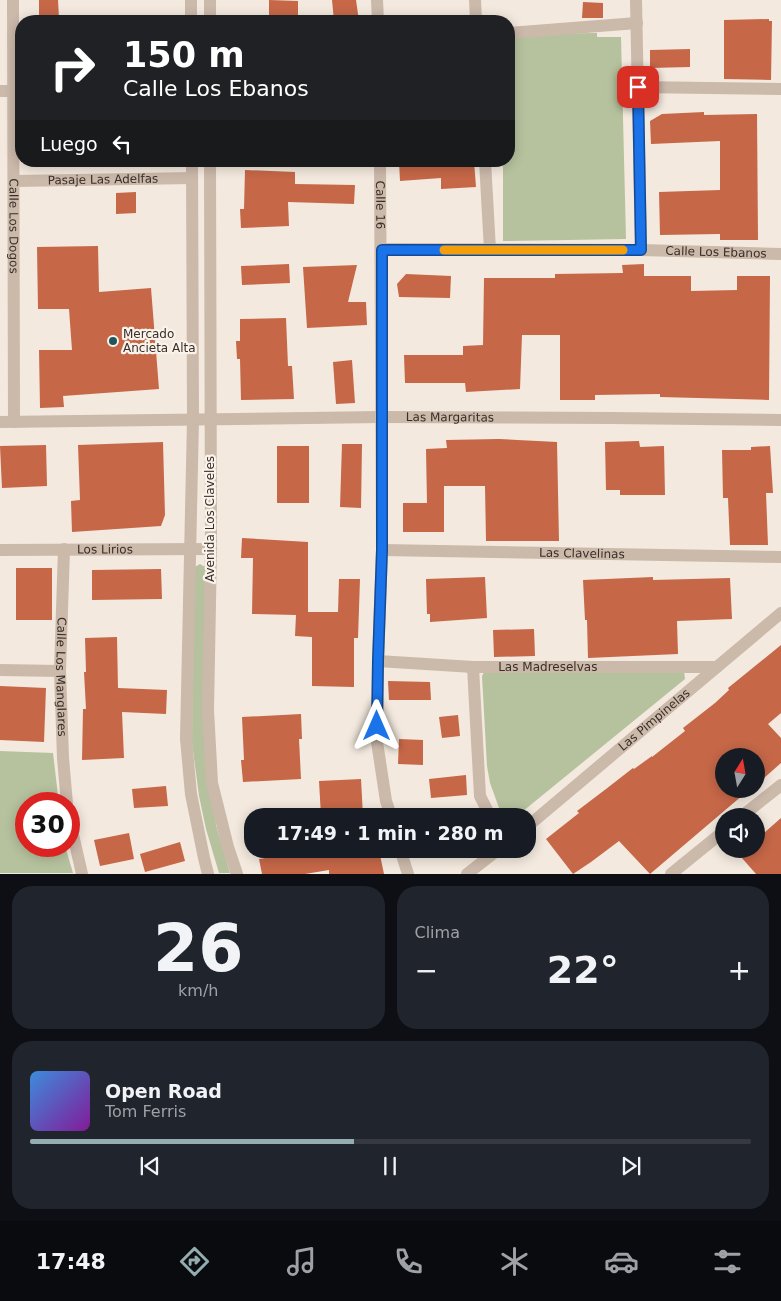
<!DOCTYPE html>
<html lang="es">
<meta charset="utf-8">
<style>
body{margin:0;font-family:"DejaVu Sans",sans-serif;background:#20242c;color:#f1f3f6;height:100vh;display:flex;flex-direction:column;font-size:19px;white-space:nowrap}
*{box-sizing:border-box;margin:0}
p{font-size:16px;color:#9ea1a6}
.icon{flex:none;width:28px;height:28px;fill:none;stroke:currentColor;stroke-width:2;stroke-linecap:round;stroke-linejoin:round}
.map{position:relative;height:874px;overflow:hidden}
.drawer{display:flex;flex-direction:column;gap:12px;padding:12px;background:#0d0f14;flex:1}
.drawer>*{flex:none}
.banner{position:absolute;left:15px;top:15px;width:500px;height:152px;border-radius:20px;box-shadow:0 2px 12px #0003;background:#202124;color:#fff;overflow:hidden}
.needle{width:32px;rotate:11deg}
.controls{position:absolute;left:715px;top:748px;display:grid;gap:10px}
.controls a{display:grid;place-items:center;width:50px;height:50px;border-radius:50%;background:#171b24;box-shadow:0 2px 12px #0003;font-size:25px}
.speed{position:absolute;left:15px;top:792px;display:flex;gap:10px;font-size:25px;font-weight:700;text-align:center}
.speed>*{display:grid;place-content:center;width:65px;height:65px;border-radius:50%;background:#171b24;box-shadow:0 2px 12px #0003;line-height:1}
.speed .limit{border:8px solid #d22;background:#fff;color:#111}
.pin{position:absolute;display:grid;place-items:center;width:42px;height:42px;color:#fff;margin:-21px;border-radius:10px;box-shadow:0 2px 8px #0006}
.me{position:absolute;width:55px;margin:-28px;rotate:0deg;stroke-linejoin:round;filter:drop-shadow(0 0 4px #0008)}
.turn{display:flex;align-items:center;gap:18px;height:105px;padding:0 25px;font-size:22px}
.turn .icon{width:65px;height:65px;stroke-width:2.5}
.turn b{display:block;font-size:35px;line-height:42px}
.then{display:flex;align-items:center;height:48px;padding:0 25px;background:#0003;gap:10px;font-size:19px}
.big{font-size:38px;font-weight:700;line-height:1.1}
.drawer .widget{flex:1;display:flex;flex-direction:column;justify-content:center;gap:8px;min-width:0;padding:0 18px;border-radius:20px;background:#20242c}
.drawer .dial{align-items:center;gap:0}
.dial b{font-size:65px;line-height:1}
.song{display:flex;align-items:center;gap:15px}
.cover{width:60px;height:60px;border-radius:8px;background:linear-gradient(135deg,hsl(210 70% 55%),hsl(290 70% 35%))}
.played{height:5px;border-radius:2px;background:linear-gradient(90deg,#92acb0 45%,#363941 45%)}
.keys{display:flex;justify-content:space-around;direction:ltr}
.heat{display:flex;justify-content:space-between;align-items:center;font-size:28px;direction:ltr}
.drawer .tiles{flex:1;display:grid;gap:12px;grid-template-columns:1fr 1fr}
.widget:last-child{grid-column:span 2}
.trip{position:absolute;left:244px;top:808px;width:292px;height:50px;border-radius:20px;background:#171b24;box-shadow:0 2px 12px #0003;font-weight:700;line-height:50px;text-align:center}
.dock{display:flex;height:80px;justify-content:space-around;align-items:center;background:#090b0e;color:#9ea1a6}
.dock .icon{width:35px;height:35px}
.dock .current{color:#92acb0}
.dock b{font-size:22px;color:#f1f3f6}
.map>svg:first-child{display:block}
</style>
<div class="map">
<svg width="781" height="874" viewBox="0 0 781 874">
<rect width="100%" height="100%" fill="#f3e9de"/>
<g fill="#b6c29e">
<polygon points="597,33 597,37 621,37 626,239 503,241 503,161 509,161 509,37 532,34"/>
<polygon points="200,564 205,567 216,825 230,873 219,873 206,829 199,796 192,743 193,568"/>
<polygon points="486,669 684,671 685,679 517,816 502,816 490,783 487,766 482,676"/>
<polygon points="0,751 53,753 59,804 26,804 26,846 65,846 73,873 0,873"/>
</g>
<g fill="#c66748">
<polygon points="39,0 58,0 59,18 39,19"/>
<polygon points="269,0 298,1 298,20 269,19"/>
<polygon points="332,0 356,0 359,21 334,21"/>
<polygon points="583,2 603,3 603,18 582,18"/>
<polygon points="769,19 769,21 772,21 771,80 724,79 724,20"/>
<polygon points="690,49 690,67 650,68 650,50"/>
<polygon points="704,112 704,115 757,114 758,240 720,240 720,234 660,235 659,192 720,190 720,141 651,144 650,121 662,114"/>
<polygon points="399,161 474,161 476,187 441,189 441,178 400,181"/>
<polygon points="245,170 295,172 295,184 355,185 354,204 288,202 289,226 241,228 240,209 244,209"/>
<polygon points="136,192 136,213 116,214 116,193"/>
<polygon points="98,246 99,292 151,288 159,389 63,396 64,407 40,408 39,350 72,350 69,309 38,309 37,247"/>
<polygon points="289,264 290,283 242,285 241,266"/>
<polygon points="644,264 644,276 691,276 691,291 737,290 737,276 770,276 769,400 660,397 660,394 595,395 595,400 560,400 560,335 522,335 520,389 466,392 465,383 405,383 404,355 463,355 463,346 483,345 484,278 555,278 555,274 623,273 622,265"/>
<polygon points="357,265 348,302 366,302 367,325 307,328 303,267"/>
<polygon points="406,274 451,276 450,298 399,297 397,284"/>
<polygon points="286,318 288,366 292,366 294,399 241,400 240,359 237,359 236,341 240,341 240,319"/>
<polygon points="352,360 355,403 336,404 333,362"/>
<polygon points="499,439 557,442 559,541 486,541 485,486 444,486 444,532 403,532 403,503 427,503 426,449 447,448 446,440"/>
<polygon points="639,441 640,447 664,446 665,495 620,495 620,490 606,490 605,442"/>
<polygon points="163,442 165,515 161,526 72,532 71,501 80,500 78,445"/>
<polygon points="342,444 362,444 361,508 340,507"/>
<polygon points="46,445 47,486 2,488 0,446"/>
<rect x="277" y="446" width="32" height="57"/>
<polygon points="770,446 773,493 766,493 768,545 730,545 728,498 723,498 722,450 751,450 751,447"/>
<polygon points="242,538 308,542 308,612 338,612 339,579 360,579 358,638 354,638 354,687 312,686 312,637 295,636 296,615 252,614 253,558 241,558"/>
<rect x="16" y="568" width="36" height="52"/>
<polygon points="161,569 162,599 92,600 92,570"/>
<polygon points="485,577 487,618 430,622 430,614 427,614 426,579"/>
<polygon points="653,577 653,580 730,578 732,619 677,621 678,654 588,658 587,620 585,620 583,580"/>
<polygon points="534,629 535,656 494,657 493,630"/>
<polygon points="117,637 118,688 167,690 166,714 122,712 124,758 82,760 83,709 86,709 84,672 86,672 85,638"/>
<polygon points="781,645 781,713 768,724 781,738 781,763 756,785 756,756 724,756 724,789 750,789 650,874 619,841 591,862 573,874 546,839 579,813 577,811 606,789 633,768 634,769 652,756 652,757 685,731 683,728 715,703 729,690 728,688"/>
<polygon points="388,681 430,682 431,700 389,700"/>
<polygon points="0,686 46,688 44,742 0,740"/>
<polygon points="301,714 302,739 299,739 301,779 243,782 241,760 244,760 242,717"/>
<polygon points="458,715 460,736 442,738 439,717"/>
<polygon points="399,739 423,740 423,765 398,764"/>
<polygon points="466,775 467,795 431,798 429,779"/>
<polygon points="361,779 363,816 321,816 319,781"/>
<polygon points="166,786 168,806 134,808 132,789"/>
<polygon points="781,818 781,874 756,874 734,849 756,849 756,840"/>
<polygon points="129,833 134,859 100,866 94,840"/>
<polygon points="180,842 185,861 145,872 140,854"/>
<polygon points="323,849 374,849 374,856 380,855 384,874 329,874 329,870 305,874 262,874 259,859"/>
</g>
<g fill="none" stroke-linecap="round" stroke-linejoin="round">
<g stroke="#cbb9aa" stroke-width="12">
<path id="s1" d="M 13,0 L 14,422"/>
<polyline points="191,0 191,21"/>
<polyline points="210,0 210,21"/>
<polyline points="377,0 378,21"/>
<polyline points="475,0 476,21"/>
<polyline points="636,0 641,250"/>
<polyline points="509,33 637,23"/>
<polyline points="638,87 781,89"/>
<polyline points="0,91 13,91"/>
<polyline points="192,161 193,420 186,739 191,794 204,858 208,874"/>
<polyline points="210,161 211,549 208,710 212,783 228,847 237,874"/>
<path id="s2" d="M 380,161 L 382,550 L 378,661 L 377,742 L 386,801 L 391,816"/>
<polyline points="485,161 490,250"/>
<path id="s3" d="M 14,181 L 192,178"/>
<path id="s4" d="M 382,249 L 641,250 L 781,254"/>
<path id="s5" d="M 0,422 L 381,417 L 612,418 L 781,420"/>
<path id="s6" d="M 64,549 L 60,671 L 63,758 L 67,804"/>
<path id="s7" d="M 0,550 L 211,549"/>
<path id="s8" d="M 382,550 L 781,557"/>
<path id="s9" d="M 378,661 L 473,667 L 717,667"/>
<polyline points="473,667 480,796 490,816"/>
<polyline points="0,670 60,671"/>
<polyline points="742,816 781,785"/>
<polyline points="69,817 82,874"/>
<path id="s10" d="M 528,826 L 781,613"/>
<polyline points="400,849 408,874"/>
<polyline points="467,874 499,849"/>
<polyline points="671,874 724,831"/>
</g>
</g>
<g fill="none" stroke-linecap="round" stroke-linejoin="round">
<g stroke="#114b97" stroke-width="12">
<polyline id="route" points="377,726 378,661 382,550 382,250 641,250 638,87"/>
</g>
<use href="#route" stroke="#1a73e8" stroke-width="9"/>
<polyline stroke="#f59e0b" stroke-width="9" points="444,250 623,250"/>
</g>
<circle fill="#1e565b" stroke="#faf3eb" stroke-width="2" cx="113" cy="341" r="5"/>
<g text-anchor="middle" stroke-width="4.5" stroke-linejoin="round" paint-order="stroke">
<g font-size="12" fill="#392e29" stroke="#faf3eb">
<text dy="4" stroke="none"><textPath href="#s3" startOffset="89">Pasaje Las Adelfas</textPath></text>
<text dy="4" stroke="none"><textPath href="#s2" startOffset="44">Calle 16</textPath></text>
<text dy="4" stroke="none"><textPath href="#s1" startOffset="226">Calle Los Dogos</textPath></text>
<text dy="4" stroke="none"><textPath href="#s4" startOffset="334">Calle Los Ebanos</textPath></text>
<text dy="4" stroke="none"><textPath href="#s5" startOffset="450">Las Margaritas</textPath></text>
<text transform="translate(210 519) rotate(-90)" y="4">Avenida Los Claveles</text>
<text dy="4" stroke="none"><textPath href="#s7" startOffset="105">Los Lirios</textPath></text>
<text dy="4" stroke="none"><textPath href="#s8" startOffset="200">Las Clavelinas</textPath></text>
<text dy="4" stroke="none"><textPath href="#s9" startOffset="170">Las Madreselvas</textPath></text>
<text dy="4" stroke="none"><textPath href="#s6" startOffset="128">Calle Los Manglares</textPath></text>
<text dy="4" stroke="none"><textPath href="#s10" startOffset="165">Las Pimpinelas</textPath></text>
</g>
<g font-size="12" fill="#392e29" stroke="#faf3eb" text-anchor="start">
<text x="123" y="338">Mercado<tspan x="123" dy="14">Ancieta Alta</tspan></text>
</g>
</g>
</svg>
<div class="controls">
<a><svg class="needle" viewBox="-14 -14 28 28"><path d="M0-13l5 13h-10z" fill="#e53935"/><path d="M0 13l5-13h-10z" fill="#9ea1a6"/></svg></a>
<a><svg class="icon" aria-label="sound" viewBox="0 0 24 24"><path d="M4 9h4l5-4v14l-5-4H4zM17 9q2 3 0 6"/></svg></a>
</div>
<div class="speed"><div class="limit">30</div></div>
<div class="pin" style="left:638px;top:87px;background:#d93025"><svg class="icon" aria-label="arrive" viewBox="0 0 24 24"><path d="M6 21V4h12l-3 4 3 4H6"/></svg></div>
<svg class="me" style="left:377px;top:726px" viewBox="-20 -20 40 40"><path d="M0-17L14 15 0 8-14 15z" fill="#1a73e8" stroke="#fff" stroke-width="4"/></svg>
<div class="trip">17:49 · 1 min · 280 m</div>
<div class="banner">
<div class="turn"><svg class="icon" aria-label="right" viewBox="0 0 24 24"><path d="M7 20v-9h11M14 6l5 5-5 5"/></svg><div><b>150 m</b>Calle Los Ebanos</div></div>
<div class="then">Luego<svg class="icon" aria-label="left" viewBox="0 0 24 24"><path d="M17 20v-9H6M10 6l-5 5 5 5"/></svg></div>
</div>
</div>
<section class="drawer">
<div class="tiles">
<div class="widget dial"><b>26</b><p>km/h</p></div>
<div class="widget"><p>Clima</p>
<div class="heat"><a>−</a><b class="big">22°</b><a>+</a></div>
</div>
<div class="widget">
<div class="song"><i class="cover"></i><div><b>Open Road</b><p>Tom Ferris</p></div></div>
<div class="played"></div>
<div class="keys"><svg class="icon" aria-label="previous" viewBox="0 0 24 24"><path d="M18 5L8 12l10 7zM5 5v14"/></svg><svg class="icon" aria-label="pause" viewBox="0 0 24 24"><path d="M8 5v14M16 5v14"/></svg><svg class="icon" aria-label="next" viewBox="0 0 24 24"><path d="M6 5l10 7-10 7zM19 5v14"/></svg></div>
</div>
</div>
</section>
<nav class="dock">
<b>17:48</b>
<svg class="icon current" aria-label="directions" viewBox="0 0 24 24"><path d="M12 3l9 9-9 9-9-9zM9 14v-3h6M13 9l2 2-2 2"/></svg>
<svg class="icon" aria-label="music" viewBox="0 0 24 24"><path d="M9 18V5l10-2v13"/><circle cx="6" cy="18" r="3"/><circle cx="16" cy="16" r="3"/></svg>
<svg class="icon" aria-label="phone" viewBox="0 0 24 24"><path d="M5 4h4l2 5-3 2q2 4 5 5l2-3 5 2v4C11 20 4 13 5 4z"/></svg>
<svg class="icon" aria-label="climate" viewBox="0 0 24 24"><path d="M12 3v18M4 7l16 10M4 17L20 7"/></svg>
<svg class="icon" aria-label="car" viewBox="0 0 24 24"><path d="M5 17H2v-5l4-1 3-4h7l3 4 3 1v5h-3M9 17h6M6 11h13"/><circle cx="7" cy="17" r="2"/><circle cx="17" cy="17" r="2"/></svg>
<svg class="icon" aria-label="filters" viewBox="0 0 24 24"><path d="M4 7h16M4 17h16"/><circle cx="9" cy="7" r="2"/><circle cx="15" cy="17" r="2"/></svg>
</nav>
